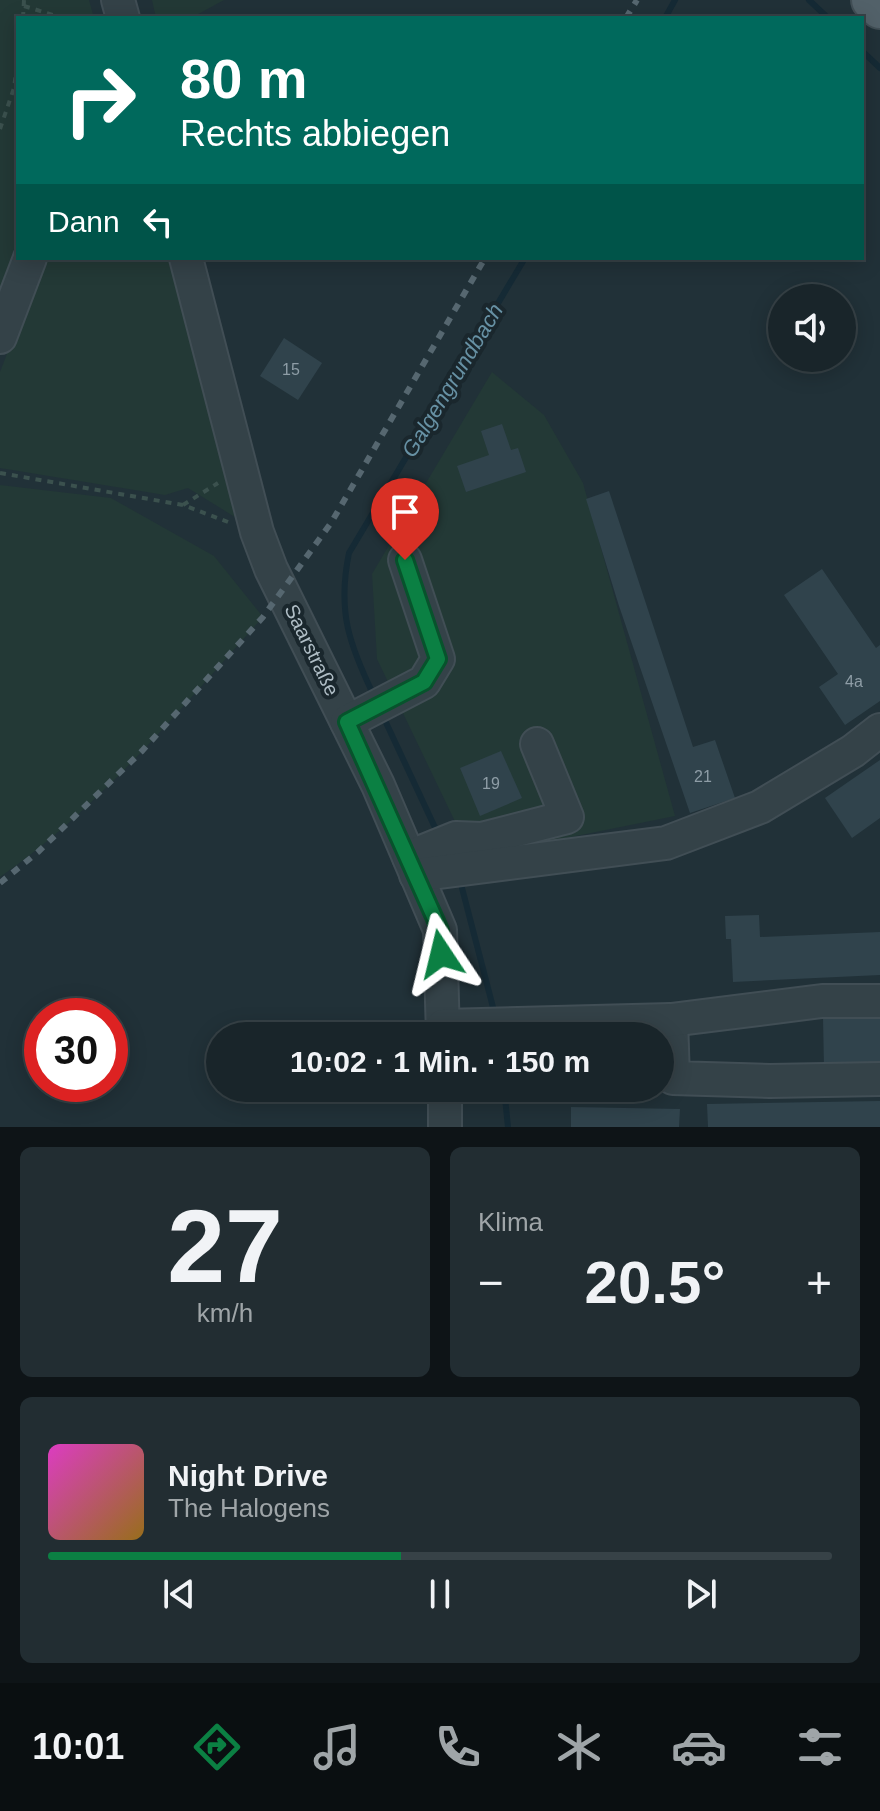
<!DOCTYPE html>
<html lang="de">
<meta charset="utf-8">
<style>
body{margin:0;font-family:Arial,sans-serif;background:#222d32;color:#f1f3f6;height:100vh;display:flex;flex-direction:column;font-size:30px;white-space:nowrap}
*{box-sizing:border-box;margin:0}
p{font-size:26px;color:#9fa5a8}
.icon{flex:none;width:44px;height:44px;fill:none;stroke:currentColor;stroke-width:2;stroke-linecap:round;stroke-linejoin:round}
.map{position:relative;height:1127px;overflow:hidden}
.panel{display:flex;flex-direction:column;gap:20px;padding:20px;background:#0e1417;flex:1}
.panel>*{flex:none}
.top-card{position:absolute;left:16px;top:16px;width:848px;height:244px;border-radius:0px;box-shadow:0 4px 20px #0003,0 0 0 2px #374247;background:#00695c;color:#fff;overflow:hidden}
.fabs{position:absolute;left:768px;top:284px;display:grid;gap:16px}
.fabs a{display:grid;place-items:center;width:88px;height:88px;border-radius:50%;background:#19252a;box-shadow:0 4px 20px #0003,0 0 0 2px #374247;font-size:40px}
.speed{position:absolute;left:24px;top:998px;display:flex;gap:16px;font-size:40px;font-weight:700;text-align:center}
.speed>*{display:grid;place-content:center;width:104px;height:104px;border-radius:50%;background:#19252a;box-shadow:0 4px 20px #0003,0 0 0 2px #374247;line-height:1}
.speed .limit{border:12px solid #d22;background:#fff;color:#111}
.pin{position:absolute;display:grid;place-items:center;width:68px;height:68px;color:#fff;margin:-82px -34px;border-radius:50% 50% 50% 0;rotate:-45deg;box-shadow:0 0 8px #0007}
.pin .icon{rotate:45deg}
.me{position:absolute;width:88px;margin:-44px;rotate:350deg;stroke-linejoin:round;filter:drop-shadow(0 0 6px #0008)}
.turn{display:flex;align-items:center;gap:28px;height:168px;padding:0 32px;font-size:36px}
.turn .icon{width:104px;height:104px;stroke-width:2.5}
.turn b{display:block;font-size:56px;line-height:68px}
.then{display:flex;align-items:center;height:76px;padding:0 32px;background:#0003;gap:16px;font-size:30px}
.big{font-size:60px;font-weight:600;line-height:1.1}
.panel .tile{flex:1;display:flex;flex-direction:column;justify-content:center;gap:12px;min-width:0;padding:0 28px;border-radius:12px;background:#222d32}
.panel .dial{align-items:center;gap:0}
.dial b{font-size:104px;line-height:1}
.song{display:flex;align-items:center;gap:24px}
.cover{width:96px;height:96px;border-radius:12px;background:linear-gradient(135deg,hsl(310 70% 55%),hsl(40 70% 35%))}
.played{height:8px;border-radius:4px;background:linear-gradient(90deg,#0b8043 45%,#374247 45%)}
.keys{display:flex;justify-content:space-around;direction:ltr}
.heat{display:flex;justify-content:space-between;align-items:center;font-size:44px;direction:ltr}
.panel .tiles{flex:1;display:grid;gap:20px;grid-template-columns:1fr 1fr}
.tile:last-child{grid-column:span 2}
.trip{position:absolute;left:206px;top:1022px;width:468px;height:80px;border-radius:40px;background:#19252a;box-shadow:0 4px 20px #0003,0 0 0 2px #374247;font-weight:600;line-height:80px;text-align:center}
.dock{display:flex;height:128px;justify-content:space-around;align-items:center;background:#0a0f11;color:#9fa5a8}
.dock .icon{width:56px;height:56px}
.dock .active{color:#0b8043}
.dock b{font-size:36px;color:#f1f3f6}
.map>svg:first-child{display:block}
</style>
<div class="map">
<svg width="880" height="1127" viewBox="0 0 880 1127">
<rect width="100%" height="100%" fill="#213138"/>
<g fill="#233936">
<polygon points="0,0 89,0 94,18 18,18 18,242 0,294"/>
<polygon points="152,0 224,0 191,18 156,18"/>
<polygon points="44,258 168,258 243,522 188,488 165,495 0,468 0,372"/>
<polygon points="492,372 544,415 583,483 675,816 472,857 377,659 372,574"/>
<path d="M 0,485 L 111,498 L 214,556 L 263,617 C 181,708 101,807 0,877 Z"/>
</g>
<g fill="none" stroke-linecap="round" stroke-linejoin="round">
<g stroke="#152a35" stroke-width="6">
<polyline points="809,0 828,18"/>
<polyline points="665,18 675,0"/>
<polyline points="862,51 880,68"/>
<path d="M 374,696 C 349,644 337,611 349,553 L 525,258"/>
<polyline points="382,714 438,834"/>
<polyline points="462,888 495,1015"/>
<polyline points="504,1088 508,1127"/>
</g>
</g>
<g fill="#30434c">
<polygon points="284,338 322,363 298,400 260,376"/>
<polygon points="502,424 511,450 518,448 526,472 466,492 457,466 489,455 481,431"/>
<polygon points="609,491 693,747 715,740 735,798 690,813 619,606 586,499"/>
<polygon points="822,569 876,648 880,645 880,701 845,725 819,687 838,674 784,595"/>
<polygon points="501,751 522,798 480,816 460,768"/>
<polygon points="880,760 880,818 852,838 825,798"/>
<polygon points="759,915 760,937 880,932 880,975 733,982 731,939 726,939 725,916"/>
<polygon points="880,1015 880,1068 824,1068 823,1016"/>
<polygon points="880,1101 880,1127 708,1127 707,1104"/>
<polygon points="571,1107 680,1109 679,1127 571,1127"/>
</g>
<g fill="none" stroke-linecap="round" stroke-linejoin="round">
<g stroke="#414e55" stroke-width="36">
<g id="minor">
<polyline points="118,0 123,18"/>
<polyline points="186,258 257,532 271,569 378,785 440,930 443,1036"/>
<polyline points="0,337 30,258"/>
<polyline points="347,722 424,682 438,659 405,560"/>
<polyline points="409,857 456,838 482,839 567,817 537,744"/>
<polyline points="416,875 666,843 760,807 853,751 880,730"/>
<polyline points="671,1020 673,1078 770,1081 880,1079"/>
<polyline points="443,1026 671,1020 822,1001 880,1001"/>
<polyline points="445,1088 445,1127"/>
</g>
</g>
<g stroke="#414e55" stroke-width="44">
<polyline id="major" points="872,0 880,8"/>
</g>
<g stroke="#3b514e" stroke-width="4" stroke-dasharray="6 6" stroke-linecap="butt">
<polyline points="24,6 63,18"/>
<polyline points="23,18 24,0"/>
<polyline points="0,129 14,88 18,57"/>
<polyline points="0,473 183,505 228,522"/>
<polyline points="183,505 218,483"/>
</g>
<use href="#minor" stroke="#344248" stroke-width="32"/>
<use href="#major" stroke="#526169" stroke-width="40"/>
<g stroke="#566770" stroke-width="6" stroke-dasharray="8 8" stroke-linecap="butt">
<polyline points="626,18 637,0"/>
<polyline points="0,883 38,852 142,751 263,617 331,523 485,258"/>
</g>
</g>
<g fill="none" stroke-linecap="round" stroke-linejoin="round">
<g stroke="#07532c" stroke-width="20">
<polyline id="route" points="405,560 438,659 424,682 347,722 440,930 441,954"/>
</g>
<use href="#route" stroke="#0b8043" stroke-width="14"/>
</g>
<g text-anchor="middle" stroke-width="8" stroke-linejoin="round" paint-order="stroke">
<g font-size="16" fill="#8e9da6">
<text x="291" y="375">15</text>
<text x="854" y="687">4a</text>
<text x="703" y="782">21</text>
<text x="491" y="789">19</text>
</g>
<g font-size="20" fill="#afbdc5" stroke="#1a272d">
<text transform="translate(312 650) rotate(64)" y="7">Saarstraße</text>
</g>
<g font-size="22" font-style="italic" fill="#6791a4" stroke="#1a272d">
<text transform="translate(452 380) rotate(-59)" y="8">Galgengrundbach</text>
</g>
</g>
</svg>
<div class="fabs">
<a><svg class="icon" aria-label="sound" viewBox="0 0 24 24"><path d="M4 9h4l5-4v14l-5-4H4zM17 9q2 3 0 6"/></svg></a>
</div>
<div class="speed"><div class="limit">30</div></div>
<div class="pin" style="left:405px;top:560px;background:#d93025"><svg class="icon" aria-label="arrive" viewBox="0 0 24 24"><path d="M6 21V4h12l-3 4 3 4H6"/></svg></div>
<svg class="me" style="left:441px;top:954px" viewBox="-20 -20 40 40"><path d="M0-17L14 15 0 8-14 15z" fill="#0b8043" stroke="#fff" stroke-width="4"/></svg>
<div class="trip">10:02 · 1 Min. · 150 m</div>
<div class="top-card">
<div class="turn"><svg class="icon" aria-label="right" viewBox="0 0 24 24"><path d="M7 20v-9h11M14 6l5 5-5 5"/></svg><div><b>80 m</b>Rechts abbiegen</div></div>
<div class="then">Dann<svg class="icon" aria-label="left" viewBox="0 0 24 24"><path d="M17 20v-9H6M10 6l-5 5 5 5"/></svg></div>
</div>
</div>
<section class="panel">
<div class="tiles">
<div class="tile dial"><b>27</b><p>km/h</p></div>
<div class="tile"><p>Klima</p>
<div class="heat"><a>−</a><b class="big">20.5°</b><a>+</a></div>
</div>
<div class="tile">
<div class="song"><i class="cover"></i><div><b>Night Drive</b><p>The Halogens</p></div></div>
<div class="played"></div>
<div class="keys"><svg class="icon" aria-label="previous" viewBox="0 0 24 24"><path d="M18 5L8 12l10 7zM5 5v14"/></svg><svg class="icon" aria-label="pause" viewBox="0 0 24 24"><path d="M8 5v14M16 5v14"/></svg><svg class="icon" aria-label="next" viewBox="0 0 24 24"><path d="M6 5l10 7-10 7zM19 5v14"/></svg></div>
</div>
</div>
</section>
<nav class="dock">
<b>10:01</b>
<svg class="icon active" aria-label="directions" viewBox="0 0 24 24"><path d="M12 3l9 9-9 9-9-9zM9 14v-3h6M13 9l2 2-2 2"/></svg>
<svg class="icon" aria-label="music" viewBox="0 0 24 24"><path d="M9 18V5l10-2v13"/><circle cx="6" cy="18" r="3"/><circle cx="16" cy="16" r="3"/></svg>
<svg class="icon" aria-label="phone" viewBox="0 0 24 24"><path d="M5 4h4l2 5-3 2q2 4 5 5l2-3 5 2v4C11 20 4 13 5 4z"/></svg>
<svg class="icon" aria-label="climate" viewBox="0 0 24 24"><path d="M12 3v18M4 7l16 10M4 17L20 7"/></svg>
<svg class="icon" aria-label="car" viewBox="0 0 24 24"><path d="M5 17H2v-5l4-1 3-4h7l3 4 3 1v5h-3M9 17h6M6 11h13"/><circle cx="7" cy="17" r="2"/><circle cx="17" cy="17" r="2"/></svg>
<svg class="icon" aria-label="filters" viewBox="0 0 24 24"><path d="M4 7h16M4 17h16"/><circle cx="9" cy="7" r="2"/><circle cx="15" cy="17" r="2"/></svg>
</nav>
